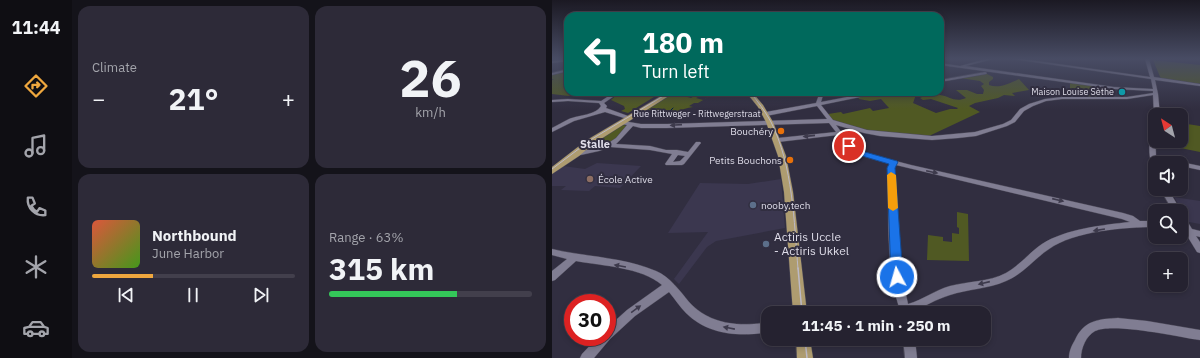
<!DOCTYPE html>
<meta charset="utf-8">
<style>
body{margin:0;font-family:"IBM Plex Sans",sans-serif;background:#2d2a38;color:#f1f3f6;height:100vh;display:flex;flex-direction:column;font-size:15px;white-space:nowrap}
*{box-sizing:border-box;margin:0}
p{font-size:13px;color:#a3a4ab}
.icon{flex:none;width:22px;height:22px;fill:none;stroke:currentColor;stroke-width:2;stroke-linecap:round;stroke-linejoin:round}
.map{position:relative;flex:1;overflow:hidden}
.panel{display:flex;flex-direction:column;gap:6px;padding:6px;background:#14131a;width:480px}
.panel>*{flex:none}
.banner{position:absolute;left:12px;top:12px;width:380px;height:84px;border-radius:12px;box-shadow:0 2px 6px #0003,0 0 0 1px #423f4c;background:#00695c;color:#fff;overflow:hidden}
.needle{width:26px;rotate:324deg}
.controls{position:absolute;left:596px;top:108px;display:grid;gap:8px}
.controls a{display:grid;place-items:center;width:40px;height:40px;border-radius:8px;background:#252230;box-shadow:0 2px 6px #0003,0 0 0 1px #423f4c;font-size:20px}
.speed{position:absolute;left:12px;top:294px;display:flex;gap:8px;font-size:20px;font-weight:700;text-align:center}
.speed>*{display:grid;place-content:center;width:52px;height:52px;border-radius:50%;background:#252230;box-shadow:0 2px 6px #0003,0 0 0 1px #423f4c;line-height:1}
.speed .limit{border:6px solid #d22;background:#fff;color:#111}
.pin{position:absolute;display:grid;place-items:center;width:34px;height:34px;color:#fff;margin:-17px;border:2px solid #fff;border-radius:50%;box-shadow:0 1px 4px #0007}
.me{position:absolute;width:44px;margin:-22px;rotate:354deg;stroke-linejoin:round;filter:drop-shadow(0 0 3px #0008)}
.turn{display:flex;align-items:center;gap:14px;height:84px;padding:0 12px;font-size:18px}
.turn .icon{width:52px;height:52px;stroke-width:2.5}
.turn b{display:block;font-size:28px;line-height:34px}
.big{font-size:30px;font-weight:700;line-height:1.1}
.panel .widget{flex:1;display:flex;flex-direction:column;justify-content:center;gap:6px;min-width:0;padding:0 14px;border-radius:12px;background:#2d2a38}
.panel .dial{align-items:center;gap:0}
.dial b{font-size:52px;line-height:1}
.song{display:flex;align-items:center;gap:12px}
.cover{width:48px;height:48px;border-radius:6px;background:linear-gradient(135deg,hsl(10 70% 55%),hsl(100 70% 35%))}
.played{height:4px;border-radius:2px;background:linear-gradient(90deg,#efa73e 30%,#423f4c 30%)}
.keys{display:flex;justify-content:space-around;direction:ltr}
.heat{display:flex;justify-content:space-between;align-items:center;font-size:22px;direction:ltr}
.charge{height:6px;border-radius:3px;background:linear-gradient(90deg,#34c759 63%,#423f4c 0)}
.panel .tiles{flex:1;display:grid;gap:6px;grid-template-columns:repeat(2,1fr)}
.trip{position:absolute;left:209px;top:306px;width:230px;height:40px;border-radius:12px;background:#252230;box-shadow:0 2px 6px #0003,0 0 0 1px #423f4c;font-weight:700;line-height:40px;text-align:center}
main{display:flex;flex:1;min-height:0}
.dock{display:flex;flex-direction:column;width:72px;justify-content:space-around;align-items:center;background:#0f0e13;color:#a3a4ab}
.dock .icon{width:28px;height:28px}
.dock .current{color:#efa73e}
.dock b{font-size:18px;color:#f1f3f6}
.map>svg:first-child{display:block}
</style>
<main>
<nav class="dock">
<b>11:44</b>
<svg class="icon current" aria-label="directions" viewBox="0 0 24 24"><path d="M12 3l9 9-9 9-9-9zM9 14v-3h6M13 9l2 2-2 2"/></svg>
<svg class="icon" aria-label="music" viewBox="0 0 24 24"><path d="M9 18V5l10-2v13"/><circle cx="6" cy="18" r="3"/><circle cx="16" cy="16" r="3"/></svg>
<svg class="icon" aria-label="phone" viewBox="0 0 24 24"><path d="M5 4h4l2 5-3 2q2 4 5 5l2-3 5 2v4C11 20 4 13 5 4z"/></svg>
<svg class="icon" aria-label="climate" viewBox="0 0 24 24"><path d="M12 3v18M4 7l16 10M4 17L20 7"/></svg>
<svg class="icon" aria-label="car" viewBox="0 0 24 24"><path d="M5 17H2v-5l4-1 3-4h7l3 4 3 1v5h-3M9 17h6M6 11h13"/><circle cx="7" cy="17" r="2"/><circle cx="17" cy="17" r="2"/></svg>
</nav>
<section class="panel">
<div class="tiles">
<div class="widget"><p>Climate</p>
<div class="heat"><a>−</a><b class="big">21°</b><a>+</a></div>
</div>
<div class="widget dial"><b>26</b><p>km/h</p></div>
<div class="widget">
<div class="song"><i class="cover"></i><div><b>Northbound</b><p>June Harbor</p></div></div>
<div class="played"></div>
<div class="keys"><svg class="icon" aria-label="previous" viewBox="0 0 24 24"><path d="M18 5L8 12l10 7zM5 5v14"/></svg><svg class="icon" aria-label="pause" viewBox="0 0 24 24"><path d="M8 5v14M16 5v14"/></svg><svg class="icon" aria-label="next" viewBox="0 0 24 24"><path d="M6 5l10 7-10 7zM19 5v14"/></svg></div>
</div>
<div class="widget"><p>Range · 63%</p><b class="big">315 km</b><div class="charge"></div></div>
</div>
</section>
<div class="map">
<svg width="648" height="358" viewBox="0 0 648 358">
<rect width="100%" height="100%" fill="#312e40"/>
<g fill="#3b374f">
<polygon points="45,163 89,166 68,188 43,186 37,191 9,190 14,186 0,186 0,174 11,166 33,169"/>
<polygon points="229,179 233,228 164,241 155,247 127,284 122,279 156,232 116,233 148,183 196,184"/>
<polygon points="622,197 648,201 648,224 637,222"/>
</g>
<g fill="#505923">
<polygon points="601,60 648,65 648,84 609,79"/>
<polygon points="8,73 16,74 16,92 23,92 17,96 0,94 0,80 2,80 0,79 0,75"/>
<path d="M 433,73 L 441,77 L 441,79 L 437,82 L 437,85 C 447,89 458,83 467,79 L 477,90 L 460,93 L 463,96 L 452,95 L 446,98 L 423,103 L 417,106 L 428,112 L 377,136 L 327,133 L 301,127 L 280,120 L 276,114 L 289,112 L 291,114 L 318,108 L 321,111 L 337,108 L 329,99 L 318,101 L 307,99 L 306,97 L 332,92 L 365,92 L 361,103 L 384,113 L 398,109 L 405,109 L 406,108 L 379,99 L 371,100 L 368,98 L 374,95 L 372,92 L 382,92 L 378,94 C 382,96 383,95 388,95 C 397,96 403,103 414,98 L 404,90 L 415,90 L 425,94 L 431,94 L 432,90 L 429,86 L 432,84 L 428,81 L 408,78 Z"/>
<polygon points="518,82 552,87 557,92 550,92 555,97 531,96 518,89"/>
<polygon points="68,92 110,92 76,113 69,111 73,109 72,106 59,100"/>
<path d="M 123,92 L 120,95 C 128,96 130,92 137,92 L 132,96 L 139,98 L 147,93 L 155,94 L 150,95 L 144,98 L 151,100 L 156,97 L 154,96 L 156,95 L 158,96 L 146,103 L 142,103 L 137,106 L 141,107 C 135,108 131,109 125,112 L 127,113 L 125,114 L 112,111 L 95,110 Z"/>
<polygon points="629,123 648,126 648,152 604,143 605,141 629,141"/>
<path d="M 71,125 L 76,126 C 69,130 66,139 58,143 C 50,148 39,149 30,152 L 39,142 Z"/>
<polygon points="405,212 416,214 417,261 375,260 376,235 391,237 391,241 400,242 400,233 407,234 407,228 405,227"/>
</g>
<g fill="none" stroke-linecap="round" stroke-linejoin="round">
<polyline stroke="#031c48" stroke-width="1" points="118,111 121,108"/>
<g stroke="#4c4a59" stroke-width="1">
<g id="minor">
<polygon points="16,59 16,61 0,63 0,61"/>
<path d="M 434,59 L 441,59 L 414,66 L 562,87 L 601,89 L 599,79 L 460,59 L 471,59 L 598,77 L 593,59 L 597,59 L 602,77 L 648,84 L 648,86 L 603,80 L 606,94 L 608,115 L 603,115 L 603,116 L 602,115 L 601,95 L 575,99 L 510,99 L 494,101 L 481,106 L 472,111 L 463,122 L 455,126 L 424,136 L 406,138 L 380,140 L 328,136 L 312,133 L 284,125 L 299,145 L 305,151 L 359,165 L 571,213 L 581,216 L 588,221 L 603,221 L 603,227 C 573,227 522,231 497,249 C 482,259 471,274 454,281 C 436,289 416,289 398,295 C 384,299 372,307 359,312 L 359,313 L 349,313 C 333,269 337,215 336,168 L 338,164 L 301,153 L 286,135 L 226,142 L 223,140 L 226,138 L 284,132 L 277,123 L 115,128 L 89,128 L 81,126 L 68,140 L 64,144 L 98,146 L 114,150 L 125,150 L 136,152 L 144,142 L 148,142 L 149,143 L 148,144 L 132,164 L 130,165 L 114,165 L 113,164 L 120,154 L 98,150 L 58,147 L 47,151 L 24,156 L 21,154 L 22,153 L 43,148 L 58,142 L 64,138 L 75,125 L 69,124 L 68,123 L 71,121 L 89,124 L 115,124 L 275,119 L 265,106 L 214,116 L 211,114 L 214,112 L 264,103 L 268,92 L 272,92 L 269,102 L 321,92 L 330,92 L 328,93 L 269,105 L 281,120 L 315,130 L 380,136 L 423,132 L 451,124 L 459,120 L 468,109 L 477,104 L 493,99 L 510,97 L 575,97 L 601,93 L 601,91 L 562,89 L 388,65 L 388,63 L 408,66 ZM 126,155 L 133,156 L 128,161 L 121,162 ZM 344,165 L 570,219 L 578,222 C 551,225 513,229 490,244 C 477,253 468,265 454,273 C 437,282 417,281 398,286 C 383,290 371,300 356,304 L 348,266 L 342,168 Z"/>
<polygon points="16,69 16,71 0,75 0,73"/>
<polygon points="433,72 435,73 434,74 388,82 388,80"/>
<path d="M 63,92 L 68,92 L 52,103 L 55,106 L 54,108 L 76,116 L 76,118 L 72,118 L 53,112 L 22,121 L 0,132 L 0,128 C 6,125 11,122 17,119 C 27,115 44,115 49,106 L 47,103 L 16,101 L 0,102 L 0,100 L 16,99 L 49,101 Z"/>
<path d="M 603,125 L 604,157 L 624,162 L 625,163 L 614,163 L 605,161 L 605,163 L 603,163 L 603,169 L 600,167 C 596,153 597,141 600,127 Z"/>
<polygon points="629,162 648,166 648,170 629,166 629,163 626,163"/>
<polygon points="608,189 616,189 629,211 621,211"/>
<polygon points="629,215 632,216 640,229 648,231 648,237 644,236 648,242 648,253 645,252 634,234 629,233 629,227 630,227 629,225"/>
<path d="M 0,249 C 34,257 71,257 104,271 C 118,277 128,291 137,302 C 158,325 188,327 216,322 L 216,332 C 188,337 156,335 134,313 C 128,307 123,299 117,292 L 83,316 L 58,339 L 42,358 L 28,358 L 30,354 L 46,337 L 55,337 L 55,328 L 75,310 L 110,285 C 89,267 51,266 24,261 L 3,280 L 0,281 L 0,271 L 15,259 L 0,255 Z"/>
<path d="M 566,318 L 595,321 L 648,330 L 648,340 C 627,337 561,322 543,331 C 534,336 529,348 529,358 L 517,358 C 517,351 520,345 523,340 C 532,320 547,319 566,318 Z"/>
<polygon points="351,339 363,339 365,358 353,358"/>
</g>
</g>
<g stroke="#4c4a59" stroke-width="1">
<g id="major">
<polygon points="116,92 123,92 41,144 27,156 0,174 0,167 35,140"/>
<polygon points="194,92 200,92 211,105 221,122 234,156 241,192 255,313 241,313 232,192 226,156 214,122 206,107"/>
<polygon points="244,339 258,339 261,358 245,358"/>
</g>
</g>
<use href="#minor" fill="#807d92" fill-rule="evenodd"/>
<use href="#major" fill="#ae9c70" fill-rule="evenodd"/>
<g stroke="#bcb9c7" stroke-width="1">
<path d="M 198,92 C 206,102 213,111 219,122 C 241,166 242,221 246,269"/>
<polyline points="0,169 40,139 118,92"/>
</g>
<g stroke="#bcb9c7" stroke-width="1.5">
<polyline points="246,268 250,313"/>
<polyline points="253,339 255,358"/>
</g>
</g>
<defs><path id="oneway-solid" d="M-6-.8H1V-3.2L6.5 0L1 3.2V.8H-6Z"/></defs>
<g fill="#3d3a4c">
<use href="#oneway-solid" transform="translate(124 125) rotate(176)"/>
<use href="#oneway-solid" transform="translate(257 136) rotate(174)"/>
<use href="#oneway-solid" transform="translate(380 172) rotate(12)"/>
<use href="#oneway-solid" transform="translate(506 200) rotate(13)"/>
<use href="#oneway-solid" transform="translate(547 230) rotate(171)"/>
<use href="#oneway-solid" transform="translate(68 266) rotate(-170)"/>
<use href="#oneway-solid" transform="translate(432 283) rotate(167)"/>
<use href="#oneway-solid" transform="translate(84 309) rotate(-36)"/>
<use href="#oneway-solid" transform="translate(177 328) rotate(-169)"/>
</g>
<linearGradient id="sky" x2="0" y2="1"><stop stop-color="#1b1923"/><stop offset="0.54" stop-color="#484c64"/><stop offset="1" stop-color="#484c64" stop-opacity="0"/></linearGradient>
<rect width="648" height="109" fill="url(#sky)"/>
<polygon fill="#1a73e8" stroke="#114b97" points="294,144 300,144 306,150 345,161 346,162 343,168 351,277 350,280 345,282 341,280 339,277 335,168 337,164 300,153 294,148"/>
<polygon fill="#f59e0b" points="339,172 344,175 346,208 341,211 336,208 335,175"/>
<circle fill="#0f9aa8" stroke="#312e40" stroke-width="1.5" cx="570" cy="92" r="4"/>
<g fill="#e8710a" stroke="#312e40" stroke-width="1.5">
<circle cx="229" cy="131" r="4"/>
<circle cx="238" cy="160" r="4"/>
</g>
<circle fill="#8d6e63" stroke="#312e40" stroke-width="1.5" cx="38" cy="179" r="4"/>
<g fill="#5c6f8a" stroke="#312e40" stroke-width="1.5">
<circle cx="201" cy="205" r="4"/>
<circle cx="214" cy="244" r="4"/>
</g>
<g text-anchor="middle" stroke-width="4" stroke-linejoin="round" paint-order="stroke">
<g font-size="9" fill="#dfdde9" stroke="#312e40" text-anchor="end">
<text x="562" y="95">Maison Louise Sèthe</text>
</g>
<g font-size="9" fill="#dfdde9" stroke="#312e40">
<text x="145" y="117">Rue Rittweger - Rittwegerstraat</text>
</g>
<g font-size="10" fill="#dfdde9" stroke="#312e40" text-anchor="end">
<text x="221" y="135">Bouchéry</text>
<text x="230" y="164">Petits Bouchons</text>
<text x="46" y="183" text-anchor="start">École Active</text>
<text x="209" y="209" text-anchor="start">nooby.tech</text>
</g>
<g font-size="11" font-weight="bold" fill="#dfdde9" stroke="#312e40">
<text x="43" y="148">Stalle</text>
</g>
<g font-size="12" fill="#dfdde9" stroke="#312e40" text-anchor="start">
<text x="222" y="241">Actiris Uccle<tspan x="222" dy="14">- Actiris Ukkel</tspan></text>
</g>
</g>
</svg>
<div class="controls">
<a><svg class="needle" viewBox="-14 -14 28 28"><path d="M0-13l5 13h-10z" fill="#e53935"/><path d="M0 13l5-13h-10z" fill="#a3a4ab"/></svg></a>
<a><svg class="icon" aria-label="sound" viewBox="0 0 24 24"><path d="M4 9h4l5-4v14l-5-4H4zM17 9q2 3 0 6"/></svg></a>
<a><svg class="icon" aria-label="search" viewBox="0 0 24 24"><circle cx="10" cy="10" r="6"/><path d="M15 15l6 6"/></svg></a>
<a>+</a>
</div>
<div class="speed"><div class="limit">30</div></div>
<div class="pin" style="left:297px;top:146px;background:#d93025"><svg class="icon" aria-label="arrive" viewBox="0 0 24 24"><path d="M6 21V4h12l-3 4 3 4H6"/></svg></div>
<svg class="me" style="left:345px;top:277px" viewBox="-20 -20 40 40"><circle r="17" fill="#1a73e8" stroke="#fff" stroke-width="3"/><path d="M0-11L8 9 0 5-8 9z" fill="#fff"/></svg>
<div class="trip">11:45 · 1 min · 250 m</div>
<div class="banner">
<div class="turn"><svg class="icon" aria-label="left" viewBox="0 0 24 24"><path d="M17 20v-9H6M10 6l-5 5 5 5"/></svg><div><b>180 m</b>Turn left</div></div>
</div>
</div>
</main>
